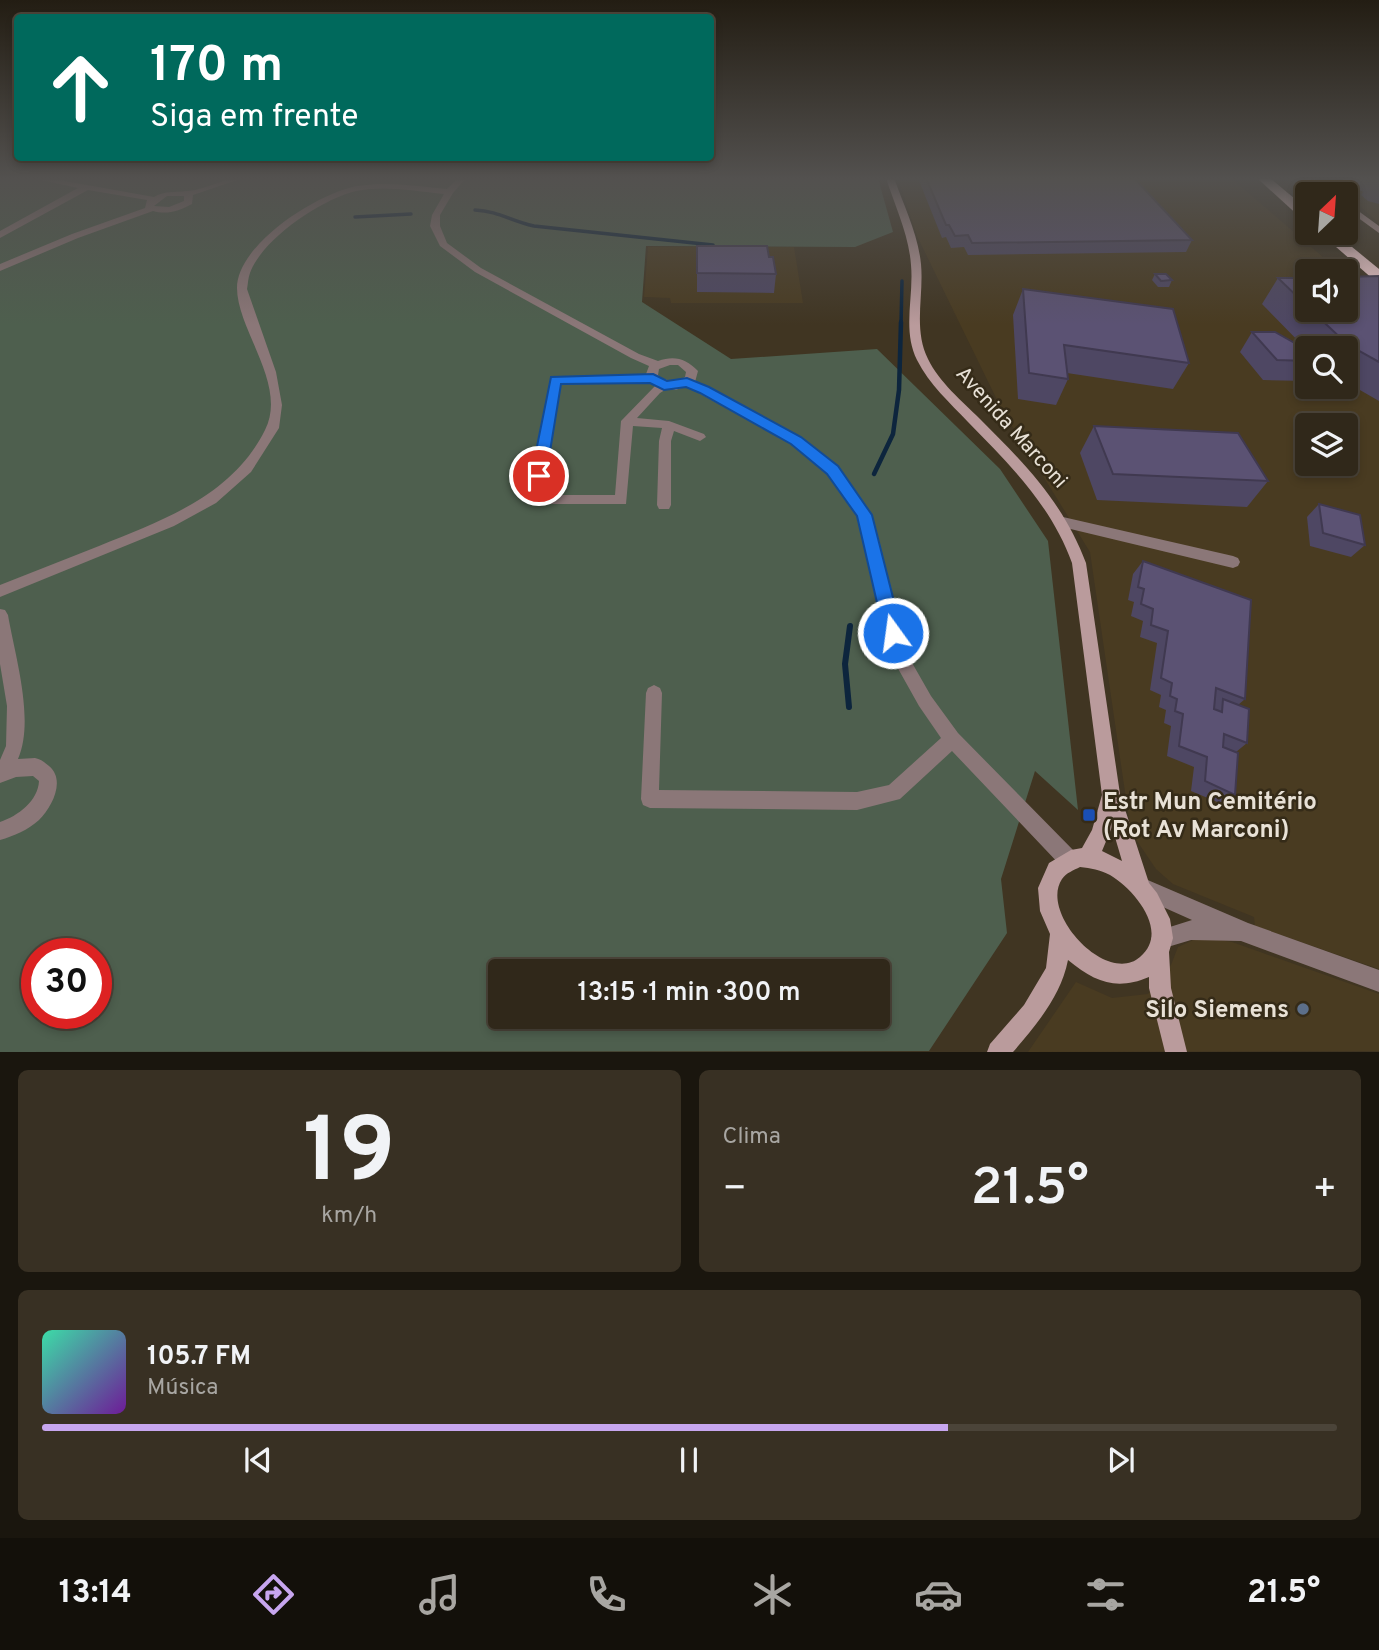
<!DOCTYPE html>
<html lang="pt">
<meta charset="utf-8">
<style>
body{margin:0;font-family:Overpass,sans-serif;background:#383023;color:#f1f3f6;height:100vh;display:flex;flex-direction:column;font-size:26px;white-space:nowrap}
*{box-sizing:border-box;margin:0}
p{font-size:23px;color:#a8a6a2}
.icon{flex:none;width:38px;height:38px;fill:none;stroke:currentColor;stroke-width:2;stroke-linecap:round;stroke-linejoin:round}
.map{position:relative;height:1052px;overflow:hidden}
.details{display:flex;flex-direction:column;gap:18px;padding:18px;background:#1a160e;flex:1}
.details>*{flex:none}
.top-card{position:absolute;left:14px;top:14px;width:700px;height:147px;border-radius:7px;box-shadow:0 4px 10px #0003,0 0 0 2px #4b4439;background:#00695c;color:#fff;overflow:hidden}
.needle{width:46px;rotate:25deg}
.controls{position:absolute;left:1295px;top:182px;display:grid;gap:14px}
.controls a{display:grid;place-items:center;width:63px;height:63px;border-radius:7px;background:#30281a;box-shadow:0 4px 10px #0003,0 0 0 2px #4b4439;font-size:35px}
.speed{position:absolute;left:21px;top:938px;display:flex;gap:14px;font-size:35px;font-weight:700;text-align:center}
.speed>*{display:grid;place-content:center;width:91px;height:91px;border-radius:50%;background:#30281a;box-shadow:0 4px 10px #0003,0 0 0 2px #4b4439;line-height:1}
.speed .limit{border:10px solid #d22;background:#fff;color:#111}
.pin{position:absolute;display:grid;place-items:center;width:60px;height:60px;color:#fff;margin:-30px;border:4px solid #fff;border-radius:50%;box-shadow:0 2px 7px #0007}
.me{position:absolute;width:77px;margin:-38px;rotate:346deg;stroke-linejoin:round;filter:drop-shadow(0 0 5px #0008)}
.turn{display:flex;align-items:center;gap:24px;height:147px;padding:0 21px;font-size:32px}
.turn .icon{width:91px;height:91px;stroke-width:2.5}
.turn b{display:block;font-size:49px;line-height:60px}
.big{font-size:52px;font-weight:600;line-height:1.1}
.details .widget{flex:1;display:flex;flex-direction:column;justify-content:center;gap:10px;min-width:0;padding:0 24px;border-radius:10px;background:#383023}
.details .dial{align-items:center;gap:0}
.dial b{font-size:91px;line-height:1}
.song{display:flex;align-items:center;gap:21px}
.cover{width:84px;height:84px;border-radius:10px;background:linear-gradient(135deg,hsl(160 70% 55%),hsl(280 70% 35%))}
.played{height:7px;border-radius:4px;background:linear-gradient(90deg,#c7a6ef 70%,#4b4439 70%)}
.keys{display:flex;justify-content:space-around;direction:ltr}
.heat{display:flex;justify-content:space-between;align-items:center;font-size:38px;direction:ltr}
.details .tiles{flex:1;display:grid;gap:18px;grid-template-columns:1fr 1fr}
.widget:last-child{grid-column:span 2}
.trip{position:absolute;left:488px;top:959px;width:402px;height:70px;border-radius:7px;background:#30281a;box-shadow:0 4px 10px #0003,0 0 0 2px #4b4439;font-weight:600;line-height:70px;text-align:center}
.menu{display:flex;height:112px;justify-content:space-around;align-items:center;background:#13100a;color:#a8a6a2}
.menu .icon{width:49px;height:49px}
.menu .active{color:#c7a6ef}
.menu b{font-size:32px;color:#f1f3f6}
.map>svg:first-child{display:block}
</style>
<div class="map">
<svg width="1379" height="1052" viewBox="0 0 1379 1052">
<rect width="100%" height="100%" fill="#403522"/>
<g fill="#493b21" fill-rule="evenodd">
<path d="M 898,178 L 1231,178 L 1339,271 L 1307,271 L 1307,310 L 1346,310 L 1379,306 L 1379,969 L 1255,926 L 1254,917 L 1173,884 L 1156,869 L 1137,841 L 1130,826 L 1090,552 L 1001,408 L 917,236 ZM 1307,348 L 1346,348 L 1346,387 L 1307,387 ZM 1307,425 L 1346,425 L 1346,464 L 1307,464 Z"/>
<polygon points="1321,178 1379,178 1379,223 1346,194"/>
<polygon points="648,247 794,247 803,303 671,303 670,298 644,297"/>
<polygon points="1200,937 1232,942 1379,994 1379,1051 1028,1052 1076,982 1112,998 1148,994 1171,965 1178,947"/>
</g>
<path fill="#4e5f4e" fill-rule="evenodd" d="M 0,178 L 878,178 L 893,232 L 855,247 L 646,246 L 642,302 L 731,359 L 877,349 L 1000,469 L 1048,541 L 1078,810 L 1035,771 L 1001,879 L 1007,933 L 929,1051 L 0,1052 ZM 37,954 L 96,954 L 96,1013 L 37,1013 ZM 500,971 L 878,971 L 878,1017 L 500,1017 Z"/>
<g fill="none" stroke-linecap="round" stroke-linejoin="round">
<g stroke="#0d253d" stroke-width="3.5">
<path d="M 475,210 C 499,211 510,221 534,226 L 713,245"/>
<polyline points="355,217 411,214"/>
<polyline points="901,324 902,281"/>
</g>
<polyline stroke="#0d253d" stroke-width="4.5" points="874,474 893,434 899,390 901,322"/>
<polyline stroke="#0d253d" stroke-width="6" points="849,707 845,664 850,626"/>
<g fill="#8b7778" fill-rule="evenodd">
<path d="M 32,178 L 48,178 L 154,197 C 166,190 174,193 187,191 C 207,190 223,177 243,178 L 193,195 L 192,204 C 179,211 167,215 153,211 L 78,238 L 0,271 L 0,264 L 72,234 L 145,208 L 147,200 L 88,190 L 0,238 L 0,231 L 78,188 ZM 167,196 L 184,196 L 184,201 L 169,207 L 154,206 Z"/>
<path d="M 458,178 L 466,178 L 453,193 L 440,215 L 440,226 L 447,243 L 481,268 L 639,354 L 658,361 C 675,355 686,359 698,371 L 695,382 L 800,438 L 837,467 L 871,515 L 907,654 L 931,696 L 958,733 L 1076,853 L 1079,860 L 1076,867 L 1069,870 L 1062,867 L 952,751 L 900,799 L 857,810 L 650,808 L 643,805 L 641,799 L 646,693 L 648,688 L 654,685 L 660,688 L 662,693 L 659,790 L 857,792 L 889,785 L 941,738 L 919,706 L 891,656 L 857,516 L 827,473 L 792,444 L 686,386 L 676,390 L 668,388 L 660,393 L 637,418 L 669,421 L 704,434 L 706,437 L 700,441 L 674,431 L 671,441 L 671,505 L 669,509 L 659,509 L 657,505 L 659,441 L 662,428 L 633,426 L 626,504 L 529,504 L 527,500 L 551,377 L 646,374 L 649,366 L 631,358 L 475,272 L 440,246 L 430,226 L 432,215 L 444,194 C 415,191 384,185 356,191 C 322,199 262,239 250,273 C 248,278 248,284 247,289 L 276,372 L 282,405 L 279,428 L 251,472 L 216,503 L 174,526 L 0,597 L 0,585 C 33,572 66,559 99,546 C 163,520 232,496 265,430 C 288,385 237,330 237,288 C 237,244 318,193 357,186 C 387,181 417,186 447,189 ZM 670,365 L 678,365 L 686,372 L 685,377 L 675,382 L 660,378 L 658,375 L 659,369 ZM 651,382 L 656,385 L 621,421 L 615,495 L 542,495 L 560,384 Z"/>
<polygon points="1063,517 1233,556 1238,558 1240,562 1238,566 1233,568 1058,526 1056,522 1058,518"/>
<path d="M 0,609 L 5,610 L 8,615 C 15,656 35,720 18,759 C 23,759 30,758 35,758 C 41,759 45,763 49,766 C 66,780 52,807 39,820 C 28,830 14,836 0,840 L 0,822 C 18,816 38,801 39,781 L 33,776 L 16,777 L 0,783 L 0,760 L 6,746 L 7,706 L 0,664 Z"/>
<polygon points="1143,878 1248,923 1379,970 1379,992 1241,941 1191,940 1161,949 1154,946 1151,939 1154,932 1192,920 1136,895 1133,888 1136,881"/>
</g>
<g fill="#ba9b9c" fill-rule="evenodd">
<path d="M 886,178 L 894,178 C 904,206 918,234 921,264 C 924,296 913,329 928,359 C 939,382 962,401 980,419 C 1025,464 1063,502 1086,563 L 1120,794 L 1149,883 L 1157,893 L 1170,919 L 1173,938 L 1169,952 L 1171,988 L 1187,1052 L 1165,1052 L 1149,988 L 1149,977 C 1116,991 1095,982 1068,960 C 1061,996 1037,1024 1013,1052 L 987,1052 L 990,1044 L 1024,1005 L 1046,968 L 1050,934 L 1040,911 L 1038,888 L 1049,863 L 1071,850 L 1082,848 L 1092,830 L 1102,795 L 1072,563 C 1051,505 1010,465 968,422 C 950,403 929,384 917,360 C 902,330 914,297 911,265 C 909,235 895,206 886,178 ZM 1112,827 L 1122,861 L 1102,851 ZM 1080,867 C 1091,868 1100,870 1110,875 C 1135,890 1170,932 1140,957 C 1107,986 1039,913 1062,879 C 1066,873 1074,870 1080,867 Z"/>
<polygon points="1306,178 1315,178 1336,194 1327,194"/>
<polygon points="1346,202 1379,226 1379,233 1346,209"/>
</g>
<g fill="#f9d2d4" fill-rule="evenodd">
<polygon points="1257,178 1270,178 1307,209 1307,220 1302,219"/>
<polygon points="1320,233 1335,233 1379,269 1379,281 1374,280"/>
</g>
</g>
<g fill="#4e4763">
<polygon points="918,178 1134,178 1192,240 1186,252 968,255 964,247 951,248 946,237 942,238"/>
<polygon points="1351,178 1379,178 1379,204 1368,201 1361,195 1363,192 1362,191 1355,191 1348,182"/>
<polygon points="697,246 769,257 776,274 774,293 697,292"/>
<polygon points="1155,274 1172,280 1169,287 1158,287 1152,280"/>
<polygon points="1379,276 1379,401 1346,382 1346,348 1307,348 1307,381 1263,380 1240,352 1252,332 1307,350 1262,304 1278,278 1307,278 1307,310 1346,310"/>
<polygon points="1023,289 1189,363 1173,389 1067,373 1068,379 1056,405 1018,399 1013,315"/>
<polygon points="1094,426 1268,481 1247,507 1097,500 1080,453"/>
<polygon points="1319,504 1365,545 1351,557 1310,546 1307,517"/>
<polygon points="1143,561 1245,699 1238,705 1247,743 1236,752 1235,795 1222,804 1191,791 1194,767 1167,756 1171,726 1164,723 1166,710 1159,707 1161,695 1150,690 1157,643 1140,637 1143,621 1131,616 1134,602 1128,600 1133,574"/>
</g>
<g fill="#5b5273" stroke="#403950" stroke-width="2">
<polygon points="926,178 1134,178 1192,240 972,243 968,235 955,236 949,225 946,225"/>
<polygon points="697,246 767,246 769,257 773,257 776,274 697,273"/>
<polygon points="1155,274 1166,274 1172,280 1161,281"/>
<polygon points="1379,276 1379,362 1347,344 1311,310 1346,310 1346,277"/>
<polygon points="1278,278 1307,278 1307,306"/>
<polygon points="1023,289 1173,309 1189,363 1064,345 1068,379 1029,373"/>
<polygon points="1252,332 1275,332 1307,350 1307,361 1277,360"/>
<polygon points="1094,426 1238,433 1268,481 1113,474"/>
<polygon points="1319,504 1360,515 1365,545 1323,533"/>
<polygon points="1143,561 1251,600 1245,699 1216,688 1214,709 1222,712 1223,699 1249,709 1247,743 1224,734 1223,747 1238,753 1235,795 1205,781 1207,757 1179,746 1183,714 1175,711 1177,699 1170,696 1172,683 1161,678 1168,631 1151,625 1153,609 1141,604 1144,589 1138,587"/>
</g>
<linearGradient id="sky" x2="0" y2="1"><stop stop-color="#231d13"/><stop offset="0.55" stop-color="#53514f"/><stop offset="1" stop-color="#53514f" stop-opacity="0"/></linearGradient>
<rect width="1379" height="325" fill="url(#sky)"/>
<polygon fill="#1a73e8" stroke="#114b97" stroke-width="2" points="653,374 667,381 687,378 709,387 801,437 838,466 872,515 902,633 900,638 893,640 887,638 884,633 857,516 827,474 791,444 700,393 686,387 664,390 650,383 561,384 546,476 544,479 533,479 531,476 551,377"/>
<rect fill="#1a4fb4" stroke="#352b18" stroke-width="2.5" x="1082" y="808" width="14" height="14" rx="3.5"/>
<circle fill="#5c6f8a" stroke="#352b18" stroke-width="2.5" cx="1303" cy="1009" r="7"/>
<g text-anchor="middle" stroke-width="5" stroke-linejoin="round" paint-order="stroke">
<g font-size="21" fill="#e8e1d6" stroke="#352b18">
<text transform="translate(1012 427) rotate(48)" y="7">Avenida Marconi</text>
</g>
<g font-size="24" font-weight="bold" fill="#e8e1d6" stroke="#352b18" text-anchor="start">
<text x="1103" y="809">Estr Mun Cemitério<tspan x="1103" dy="28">(Rot Av Marconi)</tspan></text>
<text x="1289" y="1017" text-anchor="end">Silo Siemens</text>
</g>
</g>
</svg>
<div class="controls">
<a><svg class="needle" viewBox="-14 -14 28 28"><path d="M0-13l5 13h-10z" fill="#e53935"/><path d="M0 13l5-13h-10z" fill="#a8a6a2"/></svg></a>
<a><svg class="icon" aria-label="sound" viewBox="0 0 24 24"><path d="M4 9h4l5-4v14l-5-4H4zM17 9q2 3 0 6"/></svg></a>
<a><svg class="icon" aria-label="search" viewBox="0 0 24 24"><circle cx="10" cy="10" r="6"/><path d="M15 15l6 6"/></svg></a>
<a><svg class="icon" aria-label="layers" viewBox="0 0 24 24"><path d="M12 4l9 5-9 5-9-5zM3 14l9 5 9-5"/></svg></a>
</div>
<div class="speed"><div class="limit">30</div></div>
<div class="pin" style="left:539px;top:476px;background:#d93025"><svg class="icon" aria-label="arrive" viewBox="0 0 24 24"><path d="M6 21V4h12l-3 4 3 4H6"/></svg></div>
<svg class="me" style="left:893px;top:633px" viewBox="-20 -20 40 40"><circle r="17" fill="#1a73e8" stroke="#fff" stroke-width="3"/><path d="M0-11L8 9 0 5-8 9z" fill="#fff"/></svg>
<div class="trip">13:15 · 1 min · 300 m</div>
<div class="top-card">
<div class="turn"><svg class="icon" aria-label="ahead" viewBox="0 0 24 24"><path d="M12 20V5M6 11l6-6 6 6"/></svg><div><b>170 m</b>Siga em frente</div></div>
</div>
</div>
<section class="details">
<div class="tiles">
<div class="widget dial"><b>19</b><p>km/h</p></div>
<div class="widget"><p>Clima</p>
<div class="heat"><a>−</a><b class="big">21.5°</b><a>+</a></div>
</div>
<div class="widget">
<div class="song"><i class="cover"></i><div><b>105.7 FM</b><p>Música</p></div></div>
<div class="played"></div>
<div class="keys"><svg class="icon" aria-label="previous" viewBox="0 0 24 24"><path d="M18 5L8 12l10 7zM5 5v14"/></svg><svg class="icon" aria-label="pause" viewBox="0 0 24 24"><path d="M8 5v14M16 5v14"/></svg><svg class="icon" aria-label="next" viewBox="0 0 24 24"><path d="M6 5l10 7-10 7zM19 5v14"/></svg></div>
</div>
</div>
</section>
<nav class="menu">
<b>13:14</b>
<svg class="icon active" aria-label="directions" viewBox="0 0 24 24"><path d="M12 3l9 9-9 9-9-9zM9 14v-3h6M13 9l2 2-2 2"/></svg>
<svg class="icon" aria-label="music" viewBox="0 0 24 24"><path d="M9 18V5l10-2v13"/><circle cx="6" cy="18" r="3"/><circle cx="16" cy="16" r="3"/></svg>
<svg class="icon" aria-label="phone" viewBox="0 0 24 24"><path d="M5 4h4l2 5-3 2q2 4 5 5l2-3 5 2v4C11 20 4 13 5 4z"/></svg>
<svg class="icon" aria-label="climate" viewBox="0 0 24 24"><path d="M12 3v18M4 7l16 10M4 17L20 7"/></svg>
<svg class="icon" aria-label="car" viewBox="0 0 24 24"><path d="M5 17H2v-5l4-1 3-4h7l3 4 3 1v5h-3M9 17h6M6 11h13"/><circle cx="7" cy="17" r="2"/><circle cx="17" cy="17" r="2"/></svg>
<svg class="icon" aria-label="filters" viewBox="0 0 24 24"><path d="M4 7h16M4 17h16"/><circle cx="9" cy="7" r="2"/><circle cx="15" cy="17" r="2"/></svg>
<b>21.5°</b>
</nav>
